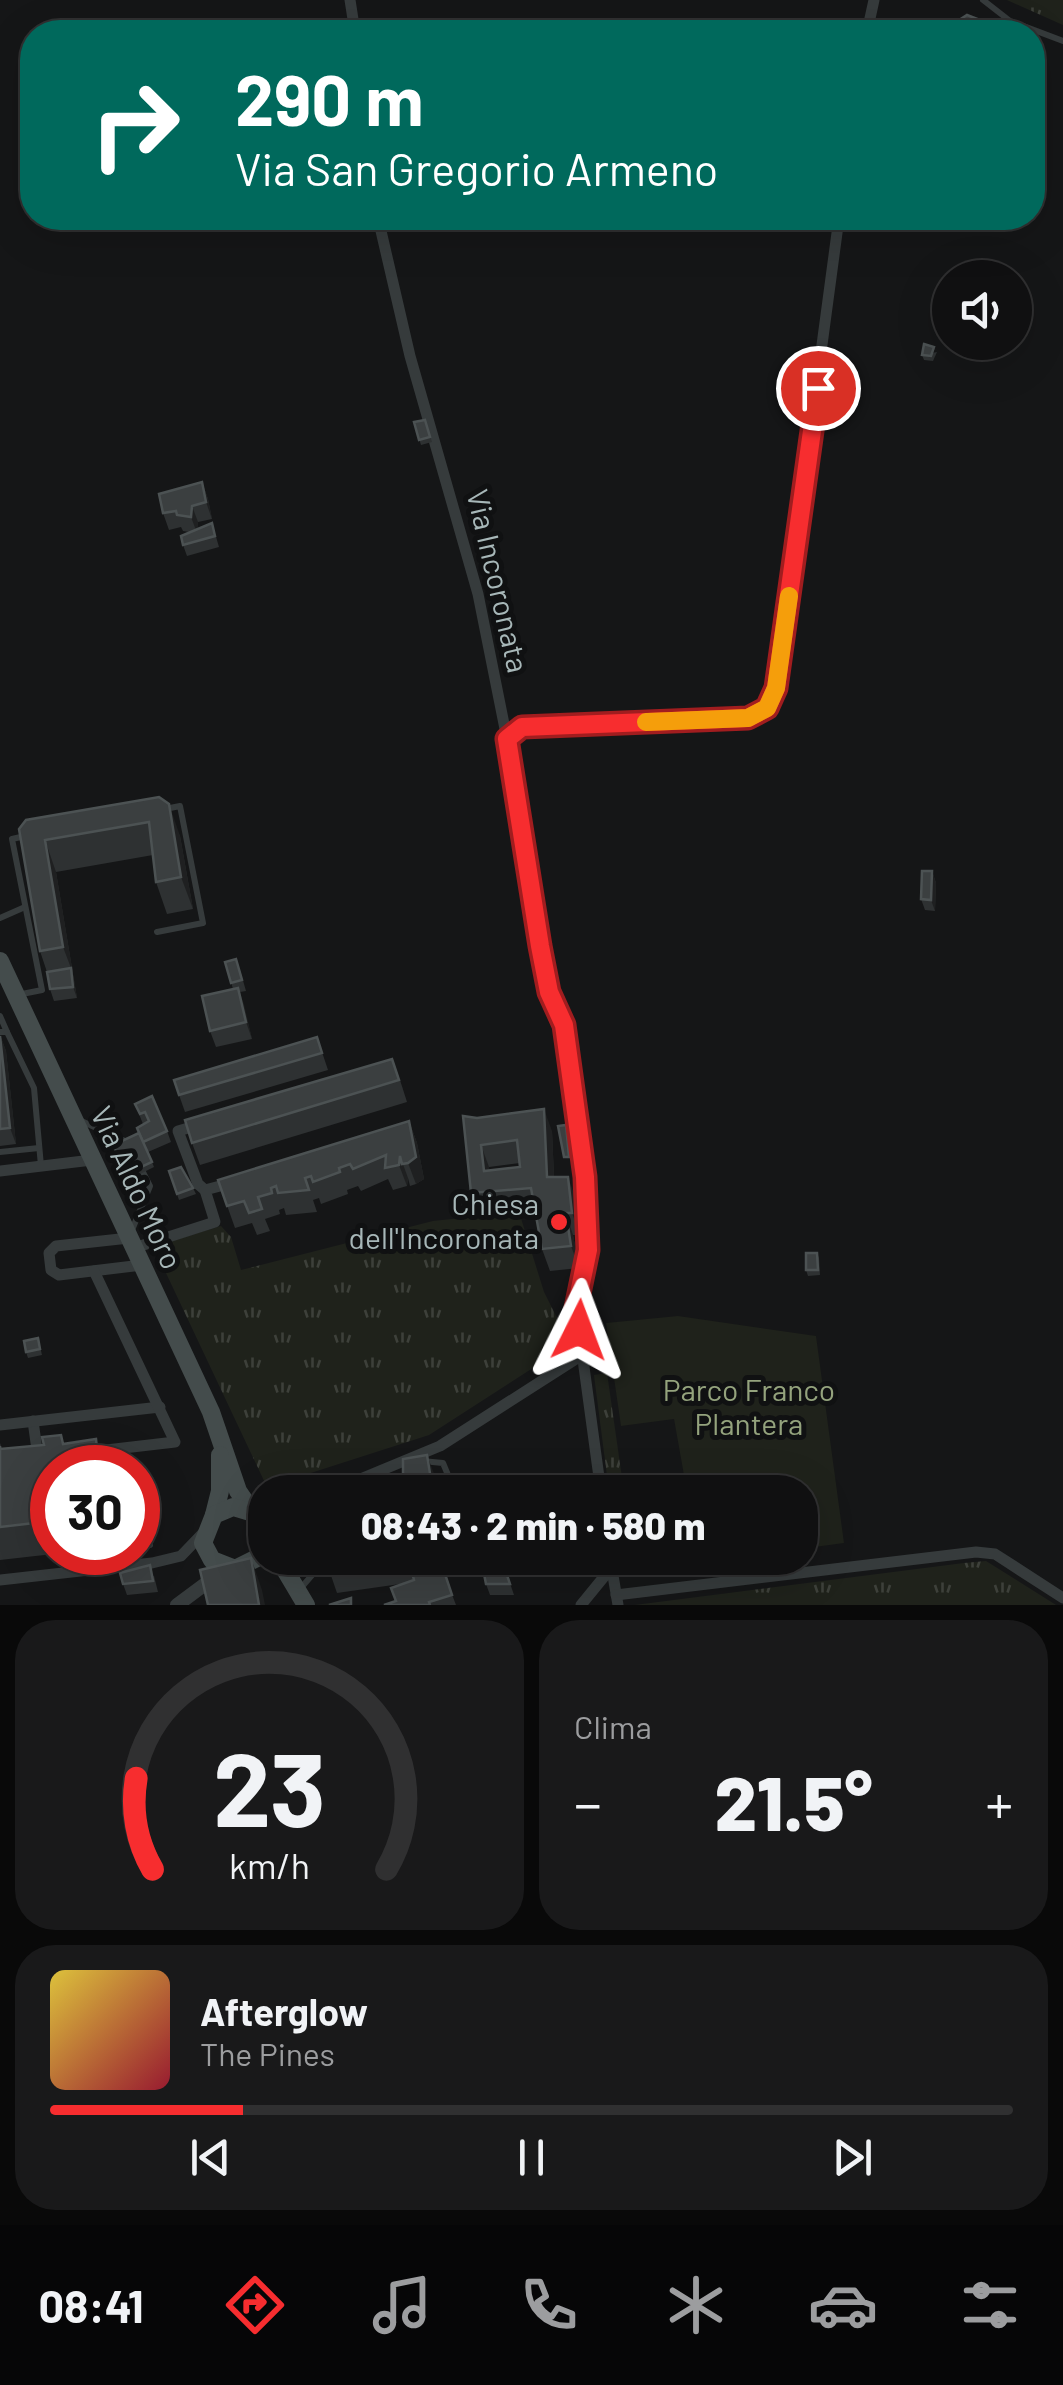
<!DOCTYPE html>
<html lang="it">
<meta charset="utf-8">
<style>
body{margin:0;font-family:Barlow,sans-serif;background:#19191a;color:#f1f3f6;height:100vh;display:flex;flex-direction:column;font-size:38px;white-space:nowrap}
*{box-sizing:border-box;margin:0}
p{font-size:32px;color:#9c9d9f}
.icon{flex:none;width:55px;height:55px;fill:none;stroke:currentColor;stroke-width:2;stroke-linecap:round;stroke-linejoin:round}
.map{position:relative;height:1605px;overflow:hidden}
.side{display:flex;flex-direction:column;gap:15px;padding:15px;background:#090909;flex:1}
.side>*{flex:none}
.top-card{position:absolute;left:20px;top:20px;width:1025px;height:210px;border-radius:40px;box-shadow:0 10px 40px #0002,0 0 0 2px #303031;background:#00695c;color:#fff;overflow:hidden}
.buttons{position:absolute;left:932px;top:260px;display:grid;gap:20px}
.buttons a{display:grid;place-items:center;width:100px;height:100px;border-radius:50%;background:#101011;box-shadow:0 10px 40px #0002,0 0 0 2px #303031;font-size:50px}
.speed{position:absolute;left:30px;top:1445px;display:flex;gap:20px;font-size:50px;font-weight:700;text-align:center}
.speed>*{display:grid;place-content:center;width:130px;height:130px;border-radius:50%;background:#101011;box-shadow:0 10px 40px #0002,0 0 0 2px #303031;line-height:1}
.speed .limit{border:15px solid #d22;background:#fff;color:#111}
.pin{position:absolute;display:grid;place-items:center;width:85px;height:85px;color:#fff;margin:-42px;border:5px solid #fff;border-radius:50%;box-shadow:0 2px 10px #0007}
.me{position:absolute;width:110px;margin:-55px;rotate:3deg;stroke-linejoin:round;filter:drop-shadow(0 0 8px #0008)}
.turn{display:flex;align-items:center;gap:35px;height:210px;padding:0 50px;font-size:45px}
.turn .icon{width:130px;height:130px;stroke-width:2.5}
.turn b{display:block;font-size:70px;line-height:85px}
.big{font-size:75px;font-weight:800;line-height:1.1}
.side .widget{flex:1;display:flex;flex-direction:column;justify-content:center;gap:15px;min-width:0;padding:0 35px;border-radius:40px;background:#19191a}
.side .dial{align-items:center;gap:0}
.dial svg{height:260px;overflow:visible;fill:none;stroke:#303031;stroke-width:7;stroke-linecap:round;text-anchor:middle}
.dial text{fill:#f1f3f6;stroke:none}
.song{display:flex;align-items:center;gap:30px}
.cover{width:120px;height:120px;border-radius:15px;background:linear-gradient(135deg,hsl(50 70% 55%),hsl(350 70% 35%))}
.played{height:10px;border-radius:5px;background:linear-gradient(90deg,#f72d2f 20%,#303031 20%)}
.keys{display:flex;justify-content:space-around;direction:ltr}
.heat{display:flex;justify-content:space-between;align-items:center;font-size:55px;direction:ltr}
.side .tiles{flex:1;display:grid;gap:15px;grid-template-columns:1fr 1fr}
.widget:last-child{grid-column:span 2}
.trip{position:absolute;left:248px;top:1475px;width:570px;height:100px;border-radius:40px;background:#101011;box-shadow:0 10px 40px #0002,0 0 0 2px #303031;font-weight:800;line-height:100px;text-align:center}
.menu{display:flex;height:160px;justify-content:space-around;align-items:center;background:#060607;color:#9c9d9f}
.menu .icon{width:70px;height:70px}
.menu .active{color:#f72d2f}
.menu b{font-size:45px;color:#f1f3f6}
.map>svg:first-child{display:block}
</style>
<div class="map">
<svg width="1063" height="1605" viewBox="0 0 1063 1605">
<defs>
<pattern id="grass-tufts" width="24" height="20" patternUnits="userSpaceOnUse" patternTransform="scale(2.5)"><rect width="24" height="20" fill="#1f221b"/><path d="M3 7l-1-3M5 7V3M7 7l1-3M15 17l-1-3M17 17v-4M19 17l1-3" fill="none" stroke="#3d403a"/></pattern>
</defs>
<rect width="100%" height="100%" fill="#151617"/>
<g fill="url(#grass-tufts)">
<polygon points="1007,0 1063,0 1063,25"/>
<polygon points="519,1212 544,1292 570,1344 429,1435 267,1487 158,1256 165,1243 221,1226 231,1237 241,1270 433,1221"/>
<polygon points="601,1331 605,1366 593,1367 587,1334"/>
<polygon points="607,1373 624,1492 609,1491 594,1375"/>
<polygon points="986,1561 1056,1605 635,1605 964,1563"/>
</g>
<polygon fill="#1f221b" points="678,1316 816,1336 844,1543 800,1549 800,1492 687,1492 674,1419 621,1426 606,1323"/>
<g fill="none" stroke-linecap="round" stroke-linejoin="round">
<g stroke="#363b3c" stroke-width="6">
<polyline points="983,0 1010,21 1063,41"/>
<polyline points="0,918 25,907"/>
<polyline points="157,932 203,923 180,806 165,809"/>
<polyline points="17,995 42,990 12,839 25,836"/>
<polyline points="0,1016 7,1032 0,1032"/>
<polyline points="7,1032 34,1088 41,1166"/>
<polyline points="77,1119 129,1143"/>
<polyline points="0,1152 39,1148"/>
<polyline points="132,1230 150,1186 141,1168"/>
<polyline points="422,1461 443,1463 455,1492"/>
<polyline points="138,1537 139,1547 150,1545"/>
<polyline points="455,1572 462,1558"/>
<polyline points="300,1589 313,1574 319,1558"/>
</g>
<g stroke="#363b3c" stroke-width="11">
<polyline points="350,0 355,32"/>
<polyline points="867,32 874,0"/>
<polyline points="378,218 410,356 478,594 507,739 539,946 549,992 564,1025 585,1177 588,1250 576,1308 601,1492"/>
<polyline points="507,739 522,727 748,718 767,708 776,688 839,218"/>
<polyline points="202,1124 178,1131 198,1184 205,1190"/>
<polyline points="0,1171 92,1160"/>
<polyline points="129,1238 56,1246 49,1253 51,1270 59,1275 142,1265"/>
<polyline points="134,1248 215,1222 205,1190 235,1182"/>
<polyline points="33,1421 38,1457"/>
<polyline points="0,1425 160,1407"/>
<polyline points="89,1452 175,1442 94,1271"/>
<polyline points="329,1492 440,1446 582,1355"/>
<polyline points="610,1558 618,1605"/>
<polyline points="0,1580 152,1563 181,1556 204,1532"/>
<polyline points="616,1595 976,1552 995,1554 1063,1598"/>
<polyline points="581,1605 612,1567"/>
</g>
<polyline stroke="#363b3c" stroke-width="14" points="177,1605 216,1576"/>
<g stroke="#444c4c" stroke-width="18">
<polyline points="0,961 211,1412 238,1491 253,1513"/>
<polyline points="214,1515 220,1491 220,1455"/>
<polyline points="265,1536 253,1513 233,1507 214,1515 203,1543 212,1560 235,1569 259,1557 265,1538"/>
<polyline points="278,1558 306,1605"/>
</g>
</g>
<g fill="#2e3132" fill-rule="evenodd">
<polygon points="937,352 933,361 924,360 922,355"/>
<polygon points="425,420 432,442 421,445 414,422"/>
<polygon points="202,482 208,499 212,519 198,522 197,529 212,523 219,547 187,556 183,545 189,532 183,531 181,527 169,530 163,513"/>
<polygon points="159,797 180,836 193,909 167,914 156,882 153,855 56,872 77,998 54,1001 50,989 47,972 40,951 19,829"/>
<polygon points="932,871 936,883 935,911 925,910 921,899"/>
<polygon points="225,962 240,970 246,991 240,992 252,1039 216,1047 210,1031 233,989"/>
<polygon points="0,1035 6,1051 16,1144 0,1146"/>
<polygon points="317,1037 328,1070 185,1112 179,1095"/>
<polygon points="400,1080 407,1102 200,1165 192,1143"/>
<polygon points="135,1104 167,1131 171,1142 148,1152 154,1167 128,1180 113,1145 139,1133 143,1124"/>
<path d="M 463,1116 L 552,1131 L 554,1177 L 576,1199 L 580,1235 L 573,1235 L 579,1268 L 550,1271 L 542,1249 L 535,1210 L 479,1215 L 471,1193 ZM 520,1163 L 520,1167 L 489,1171 L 489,1167 Z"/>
<polygon points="409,1121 417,1143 424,1179 416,1184 410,1186 408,1178 407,1186 393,1190 388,1179 361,1191 358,1186 347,1190 348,1194 321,1204 319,1198 313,1200 317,1212 286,1215 284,1208 279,1210 280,1214 265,1219 270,1231 257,1235 252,1223 235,1228 218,1180"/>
<polygon points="169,1171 193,1188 196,1194 179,1200"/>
<polygon points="817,1253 819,1258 820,1275 808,1276 806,1270"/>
<polygon points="38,1338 42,1355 28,1358 26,1352"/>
<polygon points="0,1443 2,1449 52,1468 52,1552 83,1552 83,1559 65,1561 62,1553 0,1560"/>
<polygon points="325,1558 448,1558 448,1563 443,1571 456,1605 384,1605 396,1601 407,1583 337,1593"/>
<polygon points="503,1563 514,1595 490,1595 486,1584 495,1571"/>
<polygon points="154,1576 158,1592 127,1595 123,1584"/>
</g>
<g fill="#1f2021">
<polygon points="202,482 208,499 212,519 206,502"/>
<polygon points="192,506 198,522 197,533 191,517"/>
<polygon points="169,804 180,836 193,909 181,877"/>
<polygon points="45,840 56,872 77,998 73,987 71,968 63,947"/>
<polygon points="932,871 936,883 935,911 931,900"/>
<polygon points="238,988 244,1004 252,1039 246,1022"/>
<polygon points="0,1035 6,1051 16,1144 10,1128"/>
<polygon points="544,1109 552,1131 555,1199 547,1177"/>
<polygon points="409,1121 417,1143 424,1179 416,1184 408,1163"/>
<polygon points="481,1145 489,1167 492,1193 484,1171"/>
<polygon points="400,1156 408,1178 407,1186 399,1165"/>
<polygon points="568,1177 576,1199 580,1235 572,1213"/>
<polygon points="566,1213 573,1235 579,1268 571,1246"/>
<polygon points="96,1439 106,1468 99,1468"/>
<polygon points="427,1455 439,1487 440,1492 433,1492"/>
<polygon points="251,1558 262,1590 265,1605 259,1605"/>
<polygon points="432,1558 448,1558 448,1563 440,1578"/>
</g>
<g fill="#3b3f40" stroke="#4c5253" stroke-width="2.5" fill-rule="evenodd">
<polygon points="967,15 993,25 991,32 954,32 956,22"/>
<polygon points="924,344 934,347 931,356 922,355"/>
<polygon points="425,420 430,437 419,440 414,422"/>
<polygon points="202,482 206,502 192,506 191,517 177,515 176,511 163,513 159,494"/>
<polygon points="212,523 215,536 183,545 181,536"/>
<polygon points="159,797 169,804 181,877 156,882 149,822 45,840 63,947 40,951 19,829 26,820"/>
<polygon points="922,871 932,871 931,900 921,899"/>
<polygon points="236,959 242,980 231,983 225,962"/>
<polygon points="71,968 73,987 50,989 47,972"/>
<polygon points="238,988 246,1022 210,1031 202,996"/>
<polygon points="0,1036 10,1128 0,1129"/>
<polygon points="317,1037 322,1053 179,1095 174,1080"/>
<polygon points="392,1059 399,1080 192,1143 185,1120"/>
<polygon points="152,1096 167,1131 143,1142 137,1128 149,1121 145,1112 140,1114 135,1104"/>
<path d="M 544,1109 L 547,1177 L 568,1177 L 572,1213 L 566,1213 L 571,1246 L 542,1249 L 531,1188 L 471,1193 L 463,1116 L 477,1118 ZM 517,1140 L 520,1167 L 484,1171 L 481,1145 Z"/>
<polygon points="409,1121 416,1157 408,1163 402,1164 400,1156 399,1165 385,1168 386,1155 353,1169 350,1164 339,1168 340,1172 313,1182 311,1176 305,1178 309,1190 278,1193 276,1186 271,1188 272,1193 258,1197 262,1209 249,1213 244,1201 227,1206 218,1180"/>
<polygon points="566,1125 569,1157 564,1157 558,1126"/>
<polygon points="139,1133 152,1162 126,1174 113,1145"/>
<polygon points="181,1167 193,1188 177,1194 169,1171"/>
<polygon points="806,1253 817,1253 818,1270 806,1270"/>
<polygon points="38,1338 40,1349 26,1352 24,1341"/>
<polygon points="61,1435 63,1444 96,1439 99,1468 52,1468 52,1526 52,1521 0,1527 0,1446 0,1449 44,1445 42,1437"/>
<polygon points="427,1455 433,1492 379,1492 377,1490 403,1486 403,1459"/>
<polygon points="358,1484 359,1492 298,1492"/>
<polygon points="251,1558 259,1605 208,1605 200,1570"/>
<polygon points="325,1558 350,1558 325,1561"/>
<polygon points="503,1563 510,1584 486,1584 484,1574 495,1571 493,1565"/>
<polygon points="150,1565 153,1581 123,1584 120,1573"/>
<polygon points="444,1571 452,1595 429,1602 430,1605 384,1605 396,1601 391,1588 414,1580 413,1576"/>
<polygon points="351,1598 351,1605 329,1605"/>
</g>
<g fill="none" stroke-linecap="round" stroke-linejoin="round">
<g stroke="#a11d1f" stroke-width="25">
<polyline id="route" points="579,1330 576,1308 588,1250 585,1177 564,1025 549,992 540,946 507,739 522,727 748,718 767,708 776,688 818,388"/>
</g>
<use href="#route" stroke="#f72d2f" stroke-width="18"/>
<polyline stroke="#f59e0b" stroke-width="18" points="646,722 748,718 767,708 776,688 789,596"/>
</g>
<circle fill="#f72d2f" stroke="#101112" stroke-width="4" cx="559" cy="1222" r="10"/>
<g text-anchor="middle" stroke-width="10" stroke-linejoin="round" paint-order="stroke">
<g font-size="30" fill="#a7b7b8" stroke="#101112">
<text transform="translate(497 581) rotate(77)" y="10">Via Incoronata</text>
<text transform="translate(136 1188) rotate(65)" y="10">Via Aldo Moro</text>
</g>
<g font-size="30" fill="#a7b7b8" stroke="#101112" text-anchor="end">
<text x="539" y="1215">Chiesa<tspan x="539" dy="34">dell'Incoronata</tspan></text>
</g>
<g font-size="30" fill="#94a37d" stroke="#101112">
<text x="749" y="1401">Parco Franco<tspan x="749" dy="34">Plantera</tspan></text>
</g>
</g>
</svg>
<div class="buttons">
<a><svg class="icon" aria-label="sound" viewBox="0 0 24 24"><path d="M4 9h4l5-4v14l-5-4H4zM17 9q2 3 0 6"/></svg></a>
</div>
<div class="speed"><div class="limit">30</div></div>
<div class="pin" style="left:818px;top:388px;background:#d93025"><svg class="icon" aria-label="arrive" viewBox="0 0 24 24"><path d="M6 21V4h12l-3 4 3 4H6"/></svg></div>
<svg class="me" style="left:579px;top:1330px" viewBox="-20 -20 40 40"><path d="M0-17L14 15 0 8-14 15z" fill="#f72d2f" stroke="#fff" stroke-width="4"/></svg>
<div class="trip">08:43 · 2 min · 580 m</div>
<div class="top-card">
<div class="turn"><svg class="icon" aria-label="right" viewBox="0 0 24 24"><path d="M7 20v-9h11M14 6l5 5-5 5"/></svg><div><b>290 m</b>Via San Gregorio Armeno</div></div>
</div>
</div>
<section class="side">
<div class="tiles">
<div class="widget dial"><svg viewBox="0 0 100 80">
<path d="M14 69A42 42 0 1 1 86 69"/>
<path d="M14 69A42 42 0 0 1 9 41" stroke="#f72d2f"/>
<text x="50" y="56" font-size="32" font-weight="700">23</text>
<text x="50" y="72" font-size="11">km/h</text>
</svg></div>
<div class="widget"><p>Clima</p>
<div class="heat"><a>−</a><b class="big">21.5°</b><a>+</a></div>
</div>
<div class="widget">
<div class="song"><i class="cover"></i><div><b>Afterglow</b><p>The Pines</p></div></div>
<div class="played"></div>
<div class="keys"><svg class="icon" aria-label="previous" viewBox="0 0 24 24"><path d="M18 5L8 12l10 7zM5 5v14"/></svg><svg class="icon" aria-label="pause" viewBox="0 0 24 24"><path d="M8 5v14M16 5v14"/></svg><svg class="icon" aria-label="next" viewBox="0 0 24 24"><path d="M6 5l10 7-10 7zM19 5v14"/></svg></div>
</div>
</div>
</section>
<nav class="menu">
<b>08:41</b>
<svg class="icon active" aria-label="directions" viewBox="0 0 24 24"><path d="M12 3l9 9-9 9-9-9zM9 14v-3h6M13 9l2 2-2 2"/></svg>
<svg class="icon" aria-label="music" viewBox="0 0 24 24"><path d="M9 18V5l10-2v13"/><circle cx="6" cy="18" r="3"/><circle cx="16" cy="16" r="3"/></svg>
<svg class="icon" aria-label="phone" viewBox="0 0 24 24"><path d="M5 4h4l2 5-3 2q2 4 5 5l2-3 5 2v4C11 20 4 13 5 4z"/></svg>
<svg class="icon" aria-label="climate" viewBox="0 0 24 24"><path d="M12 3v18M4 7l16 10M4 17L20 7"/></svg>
<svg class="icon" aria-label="car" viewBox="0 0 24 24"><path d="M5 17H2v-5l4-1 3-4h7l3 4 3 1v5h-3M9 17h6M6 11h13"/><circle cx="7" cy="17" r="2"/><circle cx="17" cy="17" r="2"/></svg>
<svg class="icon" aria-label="filters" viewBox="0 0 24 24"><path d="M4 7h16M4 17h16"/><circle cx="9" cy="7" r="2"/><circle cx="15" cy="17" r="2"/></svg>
</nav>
